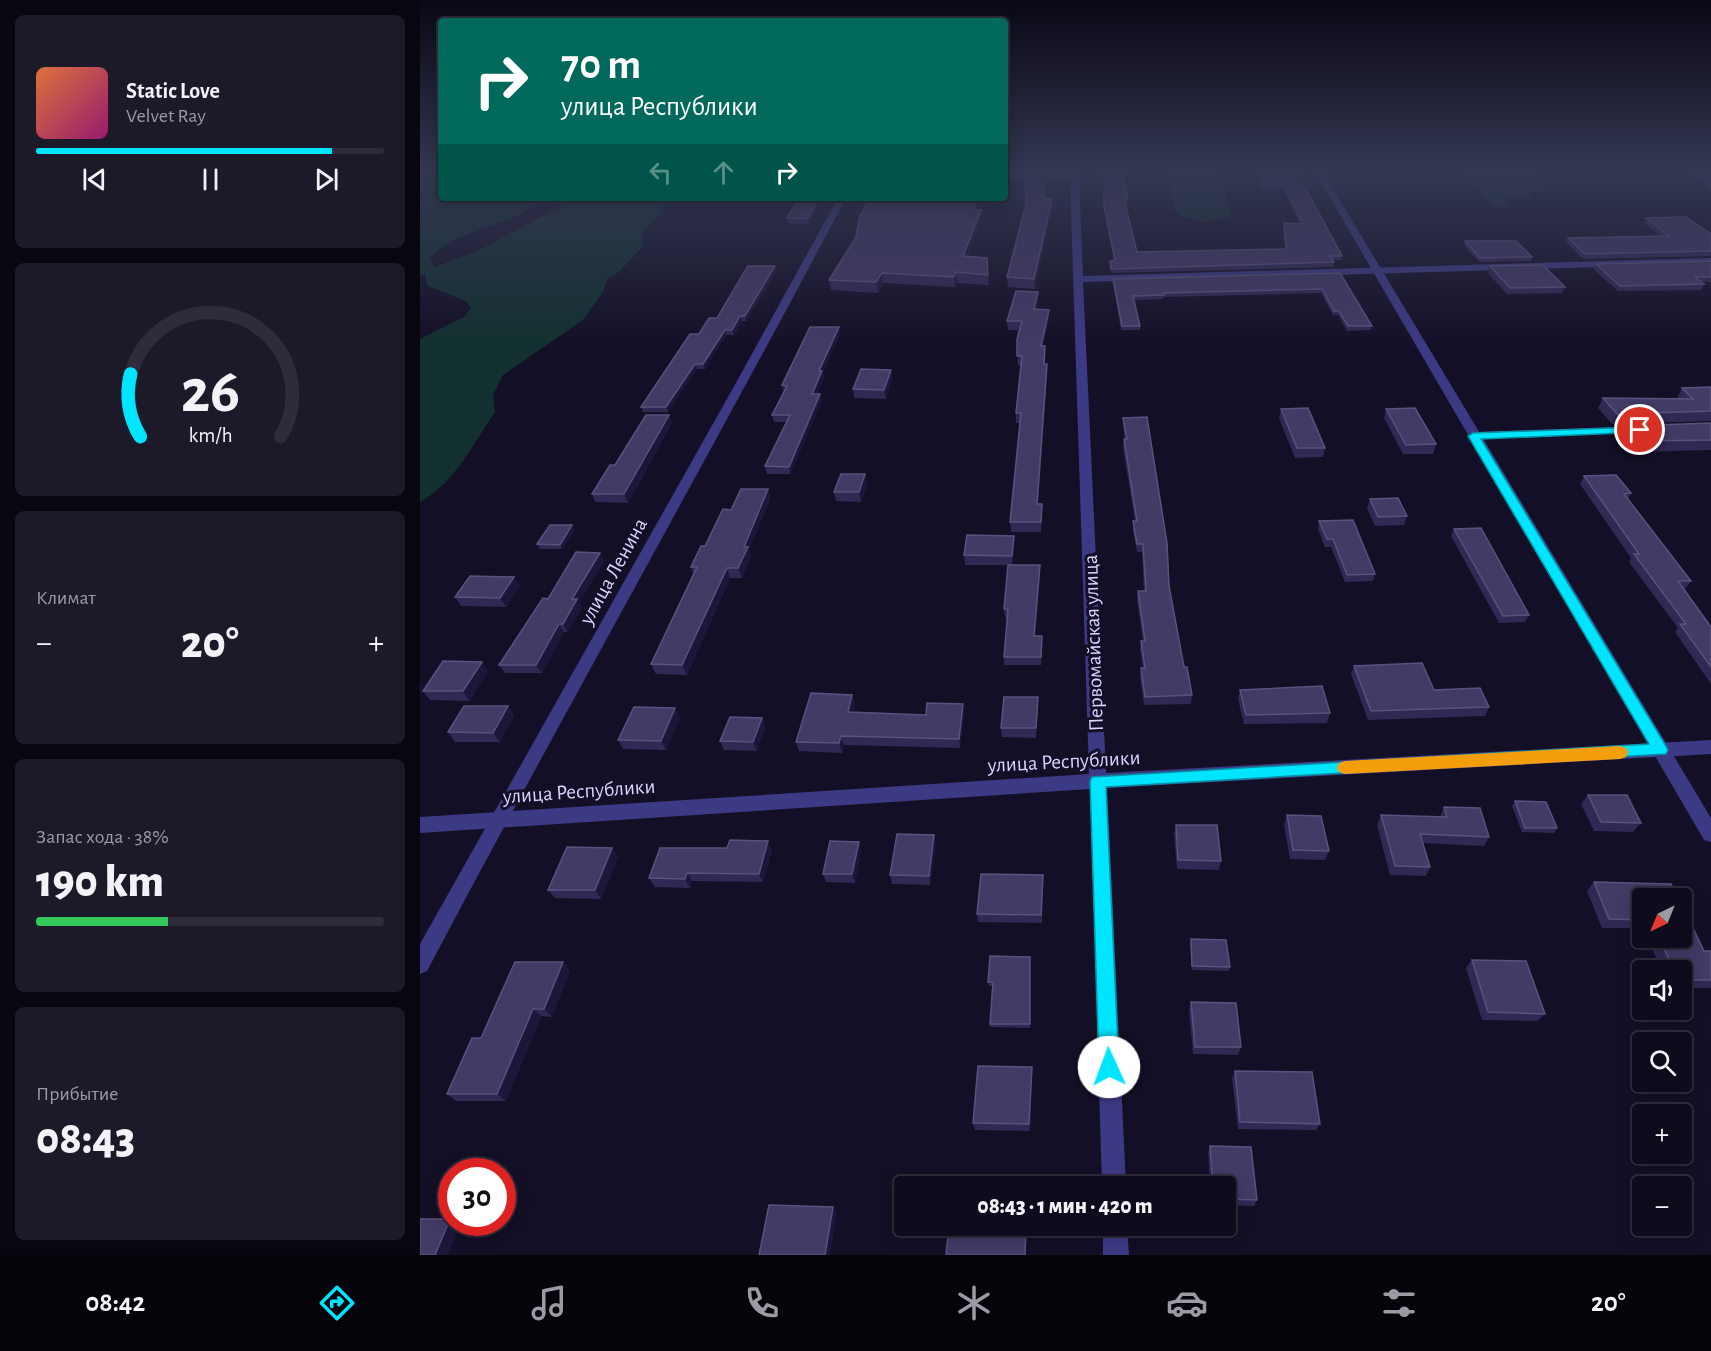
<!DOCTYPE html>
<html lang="ru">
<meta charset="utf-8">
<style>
body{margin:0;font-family:"Alegreya Sans",sans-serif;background:#1c1929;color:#f1f3f6;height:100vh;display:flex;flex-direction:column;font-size:22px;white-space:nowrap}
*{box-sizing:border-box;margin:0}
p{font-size:20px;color:#9b9ba3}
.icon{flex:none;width:33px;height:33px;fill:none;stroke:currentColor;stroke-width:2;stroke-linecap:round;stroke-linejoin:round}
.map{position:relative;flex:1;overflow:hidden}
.drawer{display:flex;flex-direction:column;gap:15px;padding:15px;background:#08060f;width:420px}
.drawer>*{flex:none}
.guide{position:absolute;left:18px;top:18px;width:570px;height:183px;border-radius:6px;box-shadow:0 3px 15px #0003,0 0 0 2px #2e2b3b;background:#00695c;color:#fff;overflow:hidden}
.needle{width:39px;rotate:223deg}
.controls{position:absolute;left:1212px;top:888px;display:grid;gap:12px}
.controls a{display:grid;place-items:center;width:60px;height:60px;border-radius:6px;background:#0e0b1c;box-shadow:0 3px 15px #0003,0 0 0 2px #2e2b3b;font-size:30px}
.speed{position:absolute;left:18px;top:1158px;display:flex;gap:12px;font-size:30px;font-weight:700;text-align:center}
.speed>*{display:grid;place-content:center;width:78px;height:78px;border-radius:50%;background:#0e0b1c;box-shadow:0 3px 15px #0003,0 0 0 2px #2e2b3b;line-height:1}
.speed .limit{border:9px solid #d22;background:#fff;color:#111}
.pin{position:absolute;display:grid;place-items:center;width:51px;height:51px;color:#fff;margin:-26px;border:3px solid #fff;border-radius:50%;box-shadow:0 2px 6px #0007}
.me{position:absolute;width:66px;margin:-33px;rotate:358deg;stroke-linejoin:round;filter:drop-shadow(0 0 4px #0008)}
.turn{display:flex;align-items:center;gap:21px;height:126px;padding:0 24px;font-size:27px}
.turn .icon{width:78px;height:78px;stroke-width:2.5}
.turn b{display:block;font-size:42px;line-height:51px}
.lanes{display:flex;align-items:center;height:57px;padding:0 24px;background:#0003;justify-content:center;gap:30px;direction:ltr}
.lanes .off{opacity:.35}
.big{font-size:45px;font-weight:800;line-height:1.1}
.drawer .card{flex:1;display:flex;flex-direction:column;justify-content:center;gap:9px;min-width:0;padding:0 21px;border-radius:9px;background:#1c1929}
.drawer .dial{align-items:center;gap:0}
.dial svg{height:156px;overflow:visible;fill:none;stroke:#2e2b3b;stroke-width:7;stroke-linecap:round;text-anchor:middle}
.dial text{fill:#f1f3f6;stroke:none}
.song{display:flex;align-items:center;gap:18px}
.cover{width:72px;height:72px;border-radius:9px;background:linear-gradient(135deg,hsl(20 70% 55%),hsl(320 70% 35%))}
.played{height:6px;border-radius:3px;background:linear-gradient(90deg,#00e5ff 85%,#2e2b3b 85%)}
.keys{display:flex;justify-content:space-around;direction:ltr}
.heat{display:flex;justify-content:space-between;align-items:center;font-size:33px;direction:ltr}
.charge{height:9px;border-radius:4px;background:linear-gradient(90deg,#34c759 38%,#2e2b3b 0)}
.trip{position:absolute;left:474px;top:1176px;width:342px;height:60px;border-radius:6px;background:#0e0b1c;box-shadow:0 3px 15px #0003,0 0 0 2px #2e2b3b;font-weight:800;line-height:60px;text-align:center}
.dock{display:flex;height:96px;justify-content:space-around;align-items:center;background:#06040b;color:#9b9ba3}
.dock .icon{width:42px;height:42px}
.dock .current{color:#00e5ff}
.dock b{font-size:27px;color:#f1f3f6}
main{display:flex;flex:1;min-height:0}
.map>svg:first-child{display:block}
</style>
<main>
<section class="drawer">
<div class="card">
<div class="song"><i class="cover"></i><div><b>Static Love</b><p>Velvet Ray</p></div></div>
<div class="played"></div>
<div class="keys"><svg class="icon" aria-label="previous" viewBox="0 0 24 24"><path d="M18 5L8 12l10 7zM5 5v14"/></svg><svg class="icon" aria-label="pause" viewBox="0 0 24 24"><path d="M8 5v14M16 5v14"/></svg><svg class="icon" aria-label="next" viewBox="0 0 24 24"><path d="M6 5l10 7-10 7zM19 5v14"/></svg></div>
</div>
<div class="card dial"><svg viewBox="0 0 100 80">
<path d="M14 69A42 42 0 1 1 86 69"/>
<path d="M14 69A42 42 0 0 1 9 37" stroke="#00e5ff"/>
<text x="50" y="56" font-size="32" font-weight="700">26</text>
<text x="50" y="72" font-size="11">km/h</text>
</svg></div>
<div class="card"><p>Климат</p>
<div class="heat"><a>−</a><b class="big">20°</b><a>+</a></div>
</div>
<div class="card"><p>Запас хода · 38%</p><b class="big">190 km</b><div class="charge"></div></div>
<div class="card"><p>Прибытие</p><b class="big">08:43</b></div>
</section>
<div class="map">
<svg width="1291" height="1255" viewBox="0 0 1291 1255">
<rect width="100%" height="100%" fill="#130f26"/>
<g fill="#12302f">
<path d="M 0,172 L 21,172 L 21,198 L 122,198 C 91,230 41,225 10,258 L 15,267 L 57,251 L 157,198 L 245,198 C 244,216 230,221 222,235 L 223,246 L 199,272 L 188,278 L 183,292 L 163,320 L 83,375 L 73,395 L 75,412 C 53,444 35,483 0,502 L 0,339 L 44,317 L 51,308 L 46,301 L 8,286 L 5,274 L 0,276 Z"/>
<path d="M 747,172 L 800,172 L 811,214 C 796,225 767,223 754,210 Z"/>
<polygon points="1039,172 1114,172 1132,191 1108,191 1114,199 1083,198 1089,207 1073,207"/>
</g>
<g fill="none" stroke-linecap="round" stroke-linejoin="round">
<g fill="#3d3a85" fill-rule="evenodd">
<polygon points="650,172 658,172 659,177 663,276 1291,258 1291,264 663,282 686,773 1291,740 1291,754 687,788 706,1186 682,1186 670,789 0,833 0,817 669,774 650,179 585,179 585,175 650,175"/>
<polygon points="1224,426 1230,430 1228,432 1054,440 1048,436 1054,432"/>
<polygon points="683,1226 707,1226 709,1255 683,1255"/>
</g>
<g fill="#3d3a85" fill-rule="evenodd">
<polygon points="895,172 903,172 1291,818 1291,842 1284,840"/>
<path d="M 418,198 L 426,198 C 289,457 144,712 7,971 L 0,974 L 0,944 L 312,390 Z"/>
</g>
</g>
<g fill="#312854">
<polygon points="683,172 703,172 708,199 708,203 705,203 717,252 865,249 864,227 864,223 880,224 863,190 842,190 835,172 877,172 922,256 921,260 912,260 914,262 913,267 691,273 690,261 694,260 684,210 684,193 686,193"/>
<polygon points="1266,172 1291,172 1291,192"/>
<polygon points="379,198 408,198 406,202 401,202 389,224 369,224 367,218"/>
<polygon points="450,198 556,198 556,210 561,210 561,219 547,256 568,275 569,285 537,283 535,287 463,283 458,293 411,290 409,280 436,237"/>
<polygon points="625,199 632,208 615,289 588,287 587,277"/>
<polygon points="1226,218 1291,234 1291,256 1163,259 1146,243 1148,238 1241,236 1224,223"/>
<polygon points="1045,241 1112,257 1111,261 1059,262 1044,245"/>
<polygon points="1291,261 1291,282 1281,282 1284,284 1281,290 1198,291 1174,270 1176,264"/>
<polygon points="355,266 357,271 326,321 322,321 314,335 306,335 285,369 277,369 248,412 223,412 221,407 279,334"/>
<polygon points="1070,266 1145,287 1142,293 1087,294 1068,273"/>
<polygon points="920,273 952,326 951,330 927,331 918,315 913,315 901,293 743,297 743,299 714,300 720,326 720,330 701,330 693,283 693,279"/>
<polygon points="618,292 618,301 616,309 629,310 629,319 623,346 625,355 625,364 627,374 618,504 622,504 621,532 591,532 590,522 600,423 596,423 596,413 601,365 598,365 597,339 600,330 588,330 587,321"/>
<polygon points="420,334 403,373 404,378 397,394 400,394 402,401 370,474 347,474 345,466 366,422 354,422 352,415 364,392 362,385"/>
<polygon points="471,370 472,379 466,399 434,398 433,389"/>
<polygon points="1291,387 1291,421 1192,424 1178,408 1183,398 1257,399 1262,388"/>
<polygon points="861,409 905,448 903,457 875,458 859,418"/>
<polygon points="966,409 1016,444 1013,454 983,454 964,418"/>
<polygon points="249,415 252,423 208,503 175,502 172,494 195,465"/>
<polygon points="703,418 749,586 764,667 772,695 771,704 724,705 720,677 721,668 723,668 720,650 721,641 723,641 717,600 718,591 724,591 722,552 717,552 713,530 713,521 715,521 703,448 704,439 705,439 703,426"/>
<polygon points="1291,423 1291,450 1215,452 1202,437 1208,426"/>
<polygon points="445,474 447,484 441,502 416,501 414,492"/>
<polygon points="1164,476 1211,493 1208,499 1271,581 1265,589 1264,589 1291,627 1291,684 1255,632 1258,628 1209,562 1211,558 1160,484"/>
<polygon points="348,489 350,499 329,550 331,556 322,578 310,578 267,675 236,674 231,664 273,574 271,567 311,510"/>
<polygon points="950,499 987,516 984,525 955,526 947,508"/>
<polygon points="899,521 955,574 953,581 925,582 911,547 905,547 898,529"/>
<polygon points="1034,529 1109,615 1105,622 1079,623 1031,536"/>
<polygon points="155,530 142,549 120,549 117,544"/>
<polygon points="594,546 592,565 620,573 615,636 622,645 621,665 584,665 584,657 587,617 585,617 584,609 588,565 545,565 544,555"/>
<polygon points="184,561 159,603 162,607 147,632 144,632 122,673 85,673 79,665 128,599"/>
<polygon points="100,586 86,607 41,606 35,597"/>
<polygon points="934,666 1014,690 1069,707 1065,716 948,720 931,674"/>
<polygon points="68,671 49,701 10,700 3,691"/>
<polygon points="820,690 910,713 907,723 824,724 818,699"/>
<polygon points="432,695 435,704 433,712 506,715 543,704 544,713 540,748 424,745 422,753 379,751 376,742"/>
<polygon points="88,706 94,715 80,742 35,742 28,732"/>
<polygon points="618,707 616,738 582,737 581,728"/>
<polygon points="260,717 246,750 203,749 198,740"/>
<polygon points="342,718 345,727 337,751 304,750 300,741"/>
<polygon points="1168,795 1221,823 1213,832 1174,831 1161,804"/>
<polygon points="1095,801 1137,828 1134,833 1102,832 1092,806"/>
<polygon points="1024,807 1069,837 1064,846 1003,843 1010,867 1006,876 970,875 957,825 961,815 1020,817"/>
<polygon points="867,815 909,851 905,860 870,859 864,825"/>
<polygon points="756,825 801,861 799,870 757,869 754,834"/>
<polygon points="516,844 510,885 472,884 470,875"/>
<polygon points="192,848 198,857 181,899 135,898 128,890"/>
<polygon points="352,850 343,882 272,881 270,888 235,887 229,878"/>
<polygon points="441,851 435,883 406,882 403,874"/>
<polygon points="623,875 622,923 558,922 557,914"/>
<polygon points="1174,882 1222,898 1222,928 1182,928 1167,891"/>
<polygon points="1227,938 1262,938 1284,951 1291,951 1291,988 1262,988 1262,970 1242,970"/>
<polygon points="771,939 810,967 809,971 772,970 770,943"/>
<polygon points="610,957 610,1028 570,1027 570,1024 573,986 569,986 568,982"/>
<polygon points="1052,960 1125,1014 1117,1021 1062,1020 1046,968"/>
<polygon points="150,970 132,1017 121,1016 86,1101 36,1101 27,1094 61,1038"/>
<polygon points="771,1002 821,1047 818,1055 773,1054 769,1010"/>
<polygon points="612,1067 610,1131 555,1130 553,1123"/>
<polygon points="815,1071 900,1124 896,1130 818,1129 812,1078"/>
<polygon points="790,1146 837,1200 834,1206 806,1205 806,1186 790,1186 788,1153"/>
</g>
<g fill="#1d163a">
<polygon points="399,198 400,198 401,202 389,224 388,218"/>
<polygon points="632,199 632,208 615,289 614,279"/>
<polygon points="561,210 561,219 543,266 543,256"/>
<polygon points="355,266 357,271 326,321 325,316"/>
<polygon points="536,272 537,283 535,287 534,277"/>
<polygon points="462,273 463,283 458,293 456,282"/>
<polygon points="618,292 618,301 615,318 614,309"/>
<polygon points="629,310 629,319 621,355 621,346"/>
<polygon points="320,316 322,321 314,335 312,330"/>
<polygon points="419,327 420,334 403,373 404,378 394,401 392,394 399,371"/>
<polygon points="305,330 306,335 285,369 283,364"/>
<polygon points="275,364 277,369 248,412 246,407"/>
<polygon points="627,364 627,374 617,514 617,504"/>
<polygon points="471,370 472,379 466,399 464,390"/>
<polygon points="400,394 402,401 370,474 369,467"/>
<polygon points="249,415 252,423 208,503 204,494"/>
<polygon points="445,474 447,484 441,502 439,492"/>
<polygon points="348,489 350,499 329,550 331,556 322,578 318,568 324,547"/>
<polygon points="152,525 155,530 142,549 140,545"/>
<polygon points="594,536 594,546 592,565 592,556"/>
<polygon points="180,553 184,561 159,603 162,607 147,632 143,624 152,599"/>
<polygon points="620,565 620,573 615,645 614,636"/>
<polygon points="307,568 310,578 267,675 262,665"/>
<polygon points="94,577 100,586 86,607 80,598"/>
<polygon points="139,624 144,632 122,673 116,665"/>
<polygon points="62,662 68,671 49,701 43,691"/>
<polygon points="0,682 3,687 0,692"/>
<polygon points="432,695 435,704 430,721 428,712"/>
<polygon points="618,697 618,707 616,738 616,728"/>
<polygon points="543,704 544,713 540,748 539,739"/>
<polygon points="88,706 94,715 80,742 73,733"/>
<polygon points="255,708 260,717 246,750 241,741"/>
<polygon points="342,718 345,727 337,751 333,742"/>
<polygon points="421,736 424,745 422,753 419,743"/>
<polygon points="514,835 516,844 510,885 509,876"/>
<polygon points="348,841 352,850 343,882 339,874"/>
<polygon points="439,842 441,851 435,883 432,874"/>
<polygon points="192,848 198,857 181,899 175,890"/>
<polygon points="267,873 272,881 270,888 265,879"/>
<polygon points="143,962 150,970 132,1017 124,1009"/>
<polygon points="113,1009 121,1016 86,1101 77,1094"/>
<polygon points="612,1067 612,1074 610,1131 609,1124"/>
<polygon points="413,1207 417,1212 410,1255 405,1255"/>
<polygon points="30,1219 32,1219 32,1222 38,1222 41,1224 28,1255 15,1255"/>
<polygon points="606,1226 607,1226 606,1255 605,1255"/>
</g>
<g fill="#433a66" stroke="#5a527e" stroke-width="1.5">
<polygon points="684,172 703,172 708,199 704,199 717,252 866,249 864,223 883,224 864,186 843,186 837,172 877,172 922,256 910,256 914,262 691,269 690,261 695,260 684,206 684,193 686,193"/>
<polygon points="1272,172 1291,172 1291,187"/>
<polygon points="605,173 623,173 625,199 632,199 614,279 587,277 606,204"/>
<polygon points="379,198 399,198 388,218 367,218"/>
<polygon points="450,198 556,198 555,210 561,210 543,256 567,258 568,275 536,272 534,277 462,273 456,282 409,280 436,237 439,218"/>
<polygon points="1266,217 1291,234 1291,251 1165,254 1148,238 1249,236 1226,218"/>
<polygon points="1045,241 1096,241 1112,257 1060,258"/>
<polygon points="1291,261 1291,277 1275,277 1284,284 1200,286 1176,264"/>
<polygon points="1123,265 1145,287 1090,288 1070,266"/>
<polygon points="328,266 355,266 325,316 320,316 312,330 305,330 283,364 275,364 246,407 221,407 270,334 279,334 289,318 297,318"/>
<polygon points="920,273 952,326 928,326 919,311 914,311 902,289 743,293 744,295 713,296 720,326 702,326 693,279"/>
<polygon points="596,291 618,292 614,309 629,310 621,346 625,346 624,364 627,364 617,504 622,504 621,522 590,522 601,413 596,413 602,356 597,356 597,339 602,321 587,321"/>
<polygon points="390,327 419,327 399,371 402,371 392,394 400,394 369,467 345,466 370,415 352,415 367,386 362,385"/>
<polygon points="441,369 471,370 464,390 433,389"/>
<polygon points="1291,387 1291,411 1197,414 1183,398 1273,399 1262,388"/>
<polygon points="888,408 905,448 877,448 861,409"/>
<polygon points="995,408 1016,444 986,445 966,409"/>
<polygon points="226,415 249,415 204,494 172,494 190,465 195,465"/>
<polygon points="727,417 747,543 749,586 764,667 767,667 772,695 725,697 721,668 725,668 721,641 725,641 718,591 726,591 723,544 717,544 713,521 717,521 704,439 707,439 703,418"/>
<polygon points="1291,423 1291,440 1221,441 1208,426"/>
<polygon points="421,474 445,474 439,492 414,492"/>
<polygon points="1196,475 1211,493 1204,494 1271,581 1258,581 1291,627 1291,667 1260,624 1266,624 1214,554 1219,554 1164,476"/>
<polygon points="321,489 348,489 324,547 328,547 318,568 307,568 262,665 231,664 277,567 271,567 281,546 285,546 303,509 311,510"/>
<polygon points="978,498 987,516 958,517 950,499"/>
<polygon points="933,520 955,574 927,575 913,539 907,539 899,521"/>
<polygon points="130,525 152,525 140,545 117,544"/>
<polygon points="1061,528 1109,615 1083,616 1034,529"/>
<polygon points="547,535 594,536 592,556 544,555"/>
<polygon points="156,552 180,553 152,599 157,599 143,624 139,624 116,665 79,665 123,598 128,599"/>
<polygon points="588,565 620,565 614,636 622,636 621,657 584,657 588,609 584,609"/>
<polygon points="50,576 94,577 80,598 35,597"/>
<polygon points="23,661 62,662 43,691 3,691"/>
<polygon points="1002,663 1014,690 1060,688 1069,707 951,711 934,666"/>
<polygon points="902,686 910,713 826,715 820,690"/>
<polygon points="391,693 432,695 428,712 506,715 507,703 543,704 539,739 421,736 419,743 376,742"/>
<polygon points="584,697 618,697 616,728 581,728"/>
<polygon points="44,706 88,706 73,733 28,732"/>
<polygon points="214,707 255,708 241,741 198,740"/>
<polygon points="310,717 342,718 333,742 300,741"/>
<polygon points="1168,795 1207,795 1221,823 1181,822"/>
<polygon points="1095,801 1126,802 1137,828 1105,828"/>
<polygon points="1024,807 1060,808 1069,837 1000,834 1010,867 975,866 961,815 1027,817"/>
<polygon points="867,815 901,816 909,851 873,850"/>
<polygon points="756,825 797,825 801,861 758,860"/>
<polygon points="477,834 514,835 509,876 470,875"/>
<polygon points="310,840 348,841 339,874 267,873 265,879 229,878 240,848 307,848"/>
<polygon points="410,841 439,842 432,874 403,874"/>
<polygon points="147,847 192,848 175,890 128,890"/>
<polygon points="561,874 623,875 621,915 557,914"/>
<polygon points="1174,882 1251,884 1258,898 1222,898 1222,920 1189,919"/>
<polygon points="1262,905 1284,951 1291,951 1291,980 1262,980 1262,970 1254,970 1239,938 1262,938"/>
<polygon points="771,939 806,940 810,967 772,966"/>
<polygon points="570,956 610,957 610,1024 570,1024 573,982 568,982"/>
<polygon points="1052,960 1106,961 1125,1014 1068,1012"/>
<polygon points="95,962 143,962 124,1009 113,1009 77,1094 27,1094 52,1038 61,1038"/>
<polygon points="771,1002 816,1003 821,1047 775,1047"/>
<polygon points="558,1066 612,1067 609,1124 553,1123"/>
<polygon points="815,1071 892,1072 900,1124 820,1122"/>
<polygon points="790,1146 831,1147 837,1200 806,1199 806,1186 793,1186"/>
<polygon points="349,1205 413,1207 405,1255 339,1255"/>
<polygon points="0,1219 30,1219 15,1255 0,1255"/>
<polygon points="529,1226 606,1226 605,1255 526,1255"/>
</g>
<linearGradient id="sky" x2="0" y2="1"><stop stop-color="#0a0815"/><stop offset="0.49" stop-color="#333752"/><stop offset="1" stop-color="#333752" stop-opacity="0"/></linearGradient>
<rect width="1291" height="348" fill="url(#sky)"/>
<polygon fill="#00e5ff" stroke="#0095a6" stroke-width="1.5" points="1220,427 1224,428 1224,432 1061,439 1246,746 1248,750 1246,754 686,787 699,1067 696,1075 689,1078 682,1075 679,1067 670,781 672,777 1229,744 1048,436 1053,433"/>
<polygon fill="#f59e0b" points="1200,746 1206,748 1208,752 1206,757 1200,759 925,774 919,772 917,768 919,763 925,761"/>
<g text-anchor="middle" stroke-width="6" stroke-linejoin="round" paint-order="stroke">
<g font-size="21" fill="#d9d4ff" stroke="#130f26">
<text transform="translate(193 571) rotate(-61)" y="7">улица Ленина</text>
<text transform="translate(673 643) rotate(-92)" y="7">Первомайская улица</text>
<text transform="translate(644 761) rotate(-3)" y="7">улица Республики</text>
<text transform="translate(159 791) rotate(-4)" y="7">улица Республики</text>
</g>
</g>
</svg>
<div class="controls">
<a><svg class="needle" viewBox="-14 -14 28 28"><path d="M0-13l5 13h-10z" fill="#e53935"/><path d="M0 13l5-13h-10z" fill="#9b9ba3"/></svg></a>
<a><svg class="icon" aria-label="sound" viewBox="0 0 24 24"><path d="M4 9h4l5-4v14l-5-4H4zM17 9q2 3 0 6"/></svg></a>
<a><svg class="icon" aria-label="search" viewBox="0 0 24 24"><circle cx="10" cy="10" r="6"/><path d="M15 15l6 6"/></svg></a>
<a>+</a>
<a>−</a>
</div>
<div class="speed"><div class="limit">30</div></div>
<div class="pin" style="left:1220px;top:430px;background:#d93025"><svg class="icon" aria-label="arrive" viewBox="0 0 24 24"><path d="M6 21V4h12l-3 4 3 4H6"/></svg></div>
<svg class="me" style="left:689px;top:1067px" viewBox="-20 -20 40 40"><circle r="19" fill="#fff"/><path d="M0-13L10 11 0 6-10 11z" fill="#00e5ff"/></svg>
<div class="trip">08:43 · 1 мин · 420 m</div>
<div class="guide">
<div class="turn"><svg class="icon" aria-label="right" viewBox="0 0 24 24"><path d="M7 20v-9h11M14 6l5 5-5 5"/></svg><div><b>70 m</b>улица Республики</div></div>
<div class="lanes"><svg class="icon off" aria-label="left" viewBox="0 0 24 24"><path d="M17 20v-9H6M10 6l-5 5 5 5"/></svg><svg class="icon off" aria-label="ahead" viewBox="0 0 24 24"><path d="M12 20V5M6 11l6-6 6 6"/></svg><svg class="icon" aria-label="right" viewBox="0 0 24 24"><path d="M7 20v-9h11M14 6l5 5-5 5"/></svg></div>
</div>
</div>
</main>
<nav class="dock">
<b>08:42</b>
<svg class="icon current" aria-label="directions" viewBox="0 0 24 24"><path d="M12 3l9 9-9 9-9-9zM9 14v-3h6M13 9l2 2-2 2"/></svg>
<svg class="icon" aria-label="music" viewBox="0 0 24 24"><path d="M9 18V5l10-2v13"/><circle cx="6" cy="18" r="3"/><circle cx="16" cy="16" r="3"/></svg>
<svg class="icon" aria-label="phone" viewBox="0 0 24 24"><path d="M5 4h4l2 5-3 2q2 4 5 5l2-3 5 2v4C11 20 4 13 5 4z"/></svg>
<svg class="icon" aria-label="climate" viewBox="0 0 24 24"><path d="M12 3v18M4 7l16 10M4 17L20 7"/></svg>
<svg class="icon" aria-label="car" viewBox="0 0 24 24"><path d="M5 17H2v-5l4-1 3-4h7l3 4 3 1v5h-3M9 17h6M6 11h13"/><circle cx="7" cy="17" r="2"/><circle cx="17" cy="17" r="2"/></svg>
<svg class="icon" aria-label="filters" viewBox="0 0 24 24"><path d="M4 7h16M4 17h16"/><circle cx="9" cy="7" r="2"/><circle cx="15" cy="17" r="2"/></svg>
<b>20°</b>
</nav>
